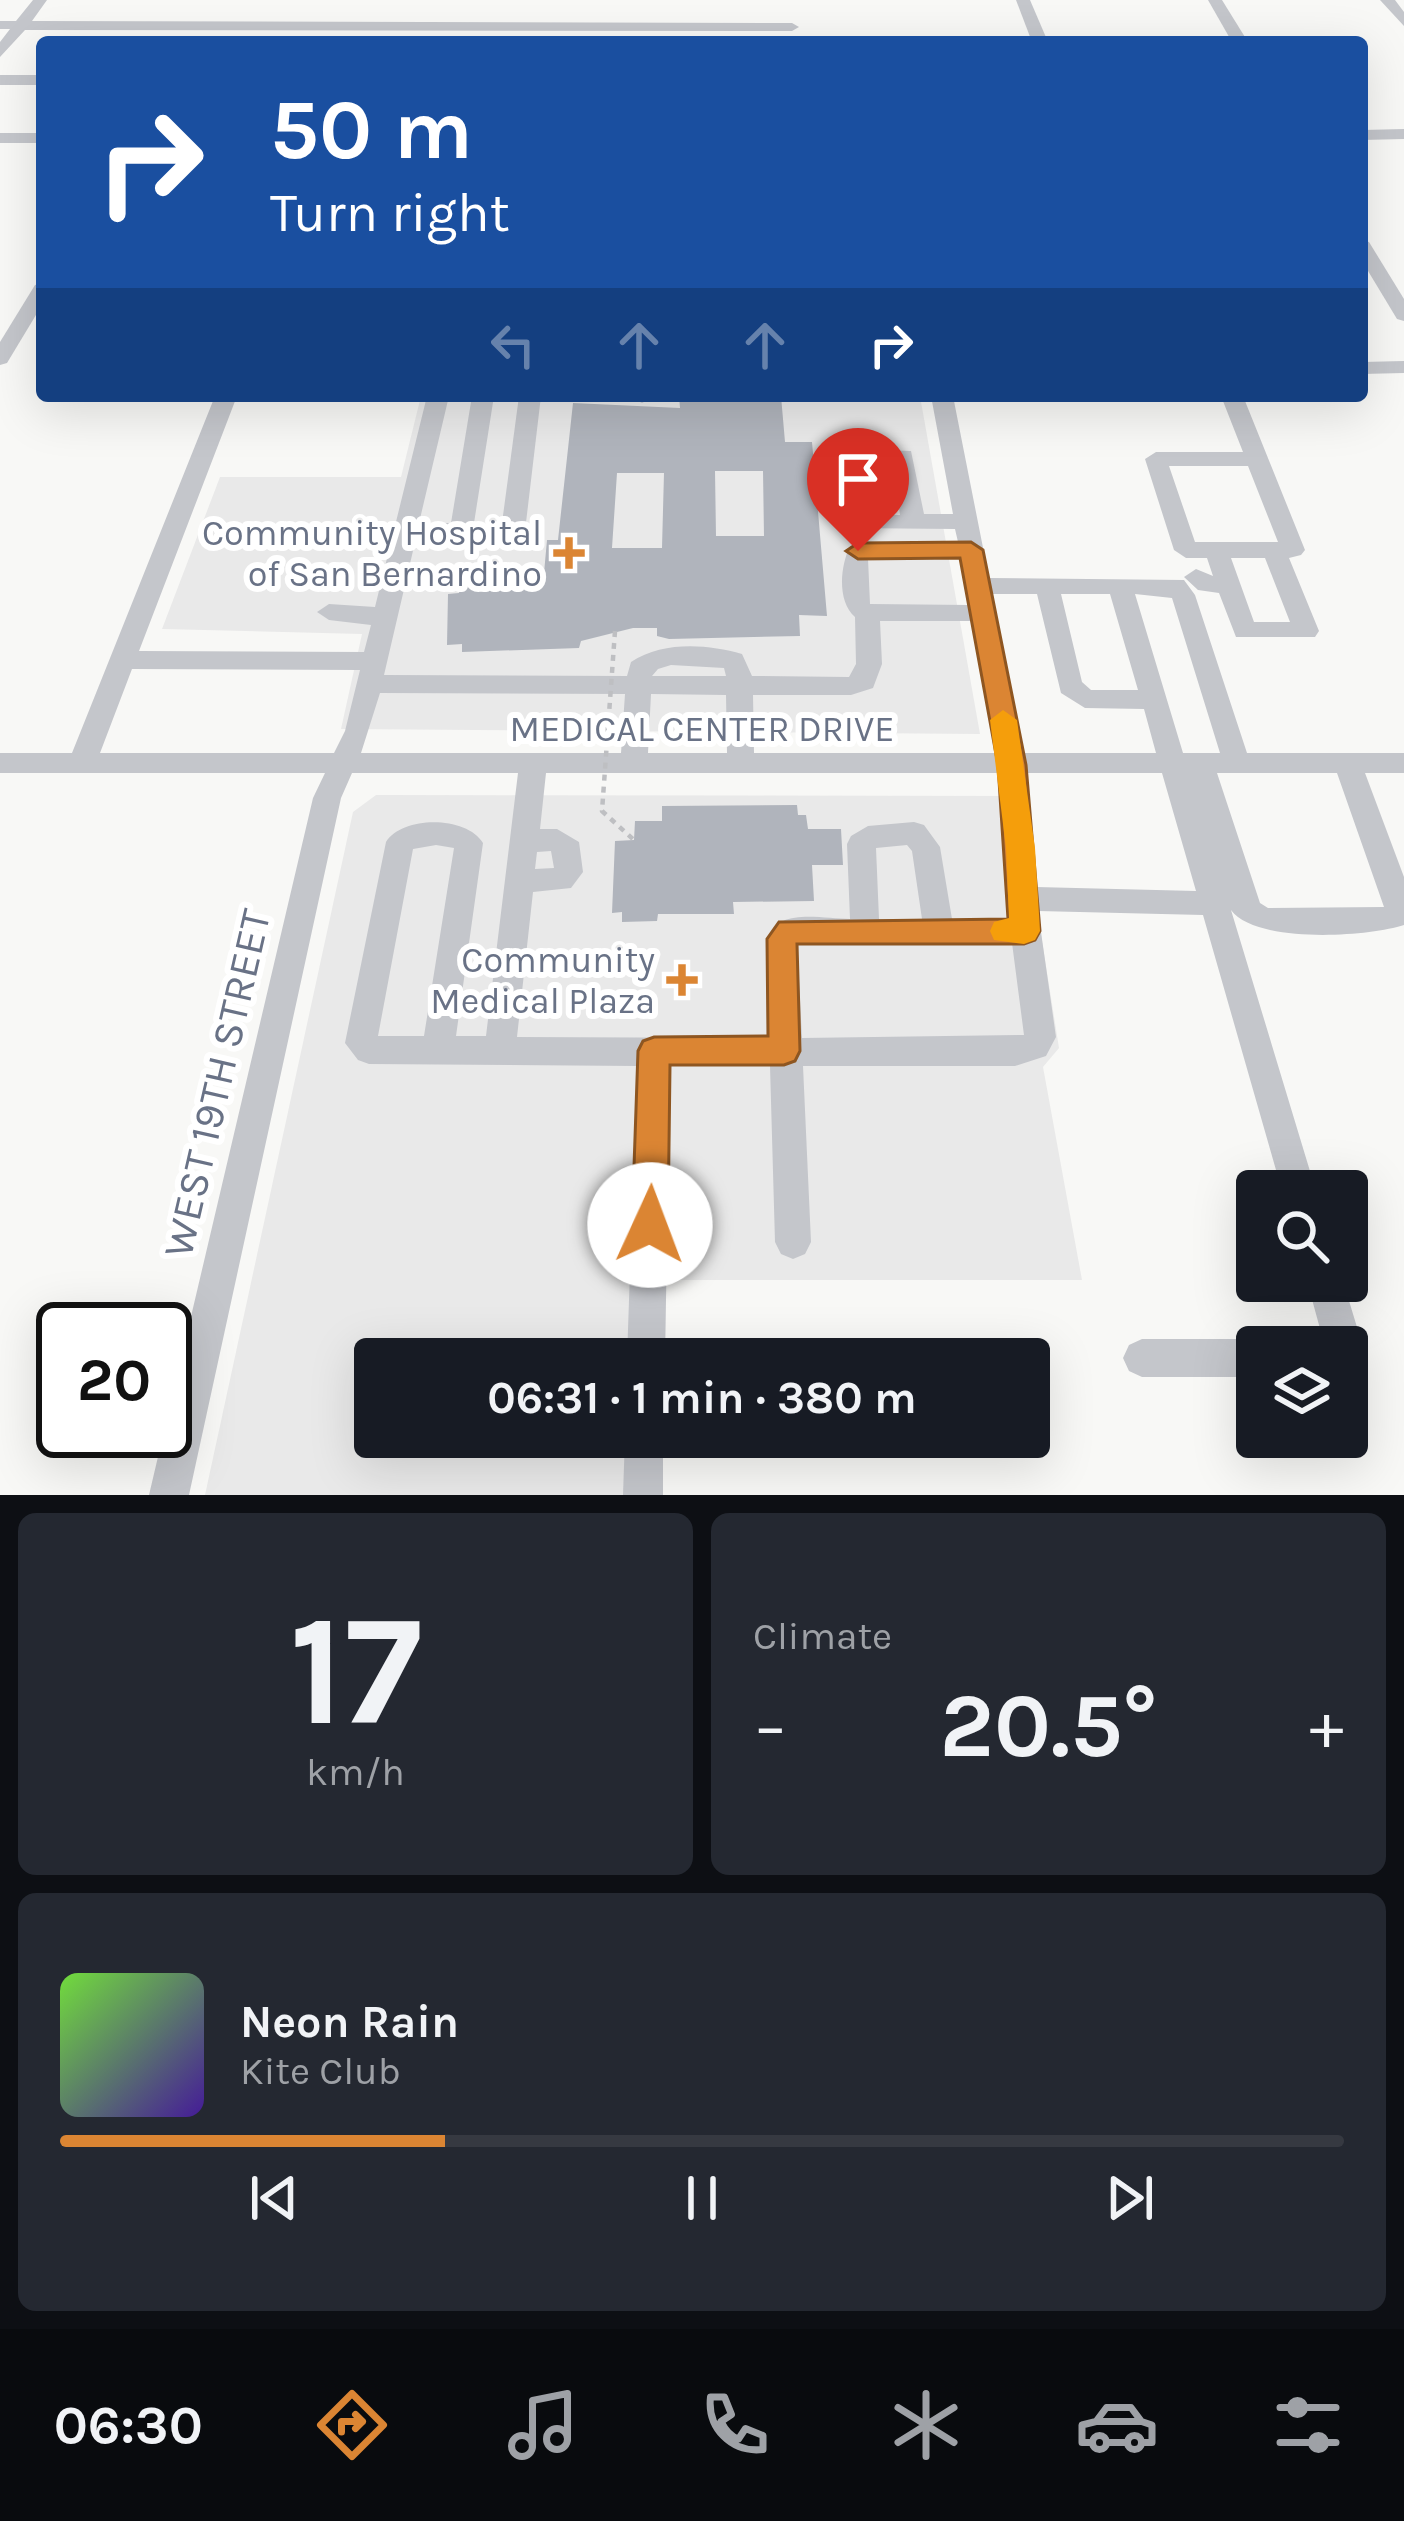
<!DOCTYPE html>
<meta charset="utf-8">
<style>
body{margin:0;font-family:Karla,sans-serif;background:#242831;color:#f1f3f6;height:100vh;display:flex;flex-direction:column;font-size:45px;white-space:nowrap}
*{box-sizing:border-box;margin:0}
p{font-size:39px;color:#9ea1a6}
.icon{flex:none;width:66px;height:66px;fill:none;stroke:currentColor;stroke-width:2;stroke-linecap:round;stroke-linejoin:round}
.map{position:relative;height:1495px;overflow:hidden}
.details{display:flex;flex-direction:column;gap:18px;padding:18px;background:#0d0f14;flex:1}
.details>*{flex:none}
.guide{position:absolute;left:36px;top:36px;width:1332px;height:366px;border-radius:12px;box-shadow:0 12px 48px #0002;background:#1a4fa0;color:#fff;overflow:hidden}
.fabs{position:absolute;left:1236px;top:1170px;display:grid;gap:24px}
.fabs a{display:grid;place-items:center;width:132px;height:132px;border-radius:12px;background:#171b24;box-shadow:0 12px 48px #0002;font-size:60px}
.speed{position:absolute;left:36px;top:1302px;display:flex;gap:24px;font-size:60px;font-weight:700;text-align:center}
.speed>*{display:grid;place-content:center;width:156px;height:156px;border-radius:50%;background:#171b24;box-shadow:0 12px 48px #0002;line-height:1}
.speed .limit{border:6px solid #111;border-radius:18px;background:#fff;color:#111}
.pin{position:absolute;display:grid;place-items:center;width:102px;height:102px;color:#fff;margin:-123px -51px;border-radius:50% 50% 50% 0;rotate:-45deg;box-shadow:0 0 12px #0007}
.pin .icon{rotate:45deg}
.me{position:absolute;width:132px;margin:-66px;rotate:2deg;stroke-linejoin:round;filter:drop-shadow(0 0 9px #0008)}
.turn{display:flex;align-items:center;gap:42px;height:252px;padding:0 36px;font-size:54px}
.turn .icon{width:156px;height:156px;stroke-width:2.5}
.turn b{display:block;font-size:84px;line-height:102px}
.lanes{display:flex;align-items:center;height:114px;padding:0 36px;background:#0003;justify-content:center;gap:60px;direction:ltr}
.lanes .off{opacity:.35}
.big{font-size:90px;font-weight:700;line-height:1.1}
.details .widget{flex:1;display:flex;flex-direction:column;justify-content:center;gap:18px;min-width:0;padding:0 42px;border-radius:18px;background:#242831}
.details .dial{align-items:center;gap:0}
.dial b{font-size:156px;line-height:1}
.song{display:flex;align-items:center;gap:36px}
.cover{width:144px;height:144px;border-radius:18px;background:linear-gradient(135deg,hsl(100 70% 55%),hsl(260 70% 35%))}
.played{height:12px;border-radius:6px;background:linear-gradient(90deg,#db8533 30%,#363941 30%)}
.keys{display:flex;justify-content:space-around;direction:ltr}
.heat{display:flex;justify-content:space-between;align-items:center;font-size:66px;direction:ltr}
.details .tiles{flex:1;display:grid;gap:18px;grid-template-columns:1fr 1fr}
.widget:last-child{grid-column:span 2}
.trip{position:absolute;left:354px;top:1338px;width:696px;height:120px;border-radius:12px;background:#171b24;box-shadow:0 12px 48px #0002;font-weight:700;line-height:120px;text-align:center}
.dock{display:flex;height:192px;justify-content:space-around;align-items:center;background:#090b0e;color:#9ea1a6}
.dock .icon{width:84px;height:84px}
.dock .selected{color:#db8533}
.dock b{font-size:54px;color:#f1f3f6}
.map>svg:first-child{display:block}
</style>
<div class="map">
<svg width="1404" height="1495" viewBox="0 0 1404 1495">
<rect width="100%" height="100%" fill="#f8f8f6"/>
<g fill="#e9e9e9">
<polygon points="421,396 920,396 980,734 341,729 362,634 162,629 220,477 401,477"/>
<polygon points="376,795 1019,796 1059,1048 1043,1067 1082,1280 663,1280 660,1359 375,1359 375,1437 659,1437 657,1495 205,1495 353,812"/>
</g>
<g fill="#b0b4bc" fill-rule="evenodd">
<path d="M 679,396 L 781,396 L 785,442 L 812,442 L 827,616 L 799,615 L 800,636 L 669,639 L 657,636 L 657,628 L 633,628 L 581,641 L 579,648 L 462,652 L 462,644 L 447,645 L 448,594 L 459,593 L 463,574 L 544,573 L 547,540 L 558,540 L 573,403 L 680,408 ZM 715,471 L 763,471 L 764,536 L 716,536 ZM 617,473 L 664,473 L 662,548 L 612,548 Z"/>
<polygon points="797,805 798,815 806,815 808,829 841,829 843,865 812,865 814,901 733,902 734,914 658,914 657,921 622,922 622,912 612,913 615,841 634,840 635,821 662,821 662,806"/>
</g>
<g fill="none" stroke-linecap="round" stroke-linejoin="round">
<g fill="#c4c6cb" fill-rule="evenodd">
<polygon points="33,0 47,0 32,21 792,23 799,27 792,31 25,30 0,57 0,42 10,29 0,29 0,21 16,21"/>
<polygon points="1016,0 1030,0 1048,42 1032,42"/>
<polygon points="1208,0 1222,0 1248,42 1232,42"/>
<polygon points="1380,0 1395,0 1404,12 1404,26"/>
<rect x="0" y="75" width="42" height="10"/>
<polygon points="1404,129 1404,139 1362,140 1362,130"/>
<rect x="0" y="133" width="42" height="10"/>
<polygon points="1362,240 1369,242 1404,299 1404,321 1397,319 1362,261"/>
<polygon points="42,283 42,305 7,363 0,365 0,342 35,285"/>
<polygon points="1404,361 1404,373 1362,374 1362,362"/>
<path d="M 215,396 L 237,396 L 139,651 L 364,652 L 371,625 L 329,620 L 317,612 L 329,604 L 375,607 L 427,396 L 449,396 L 419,523 L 451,523 L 472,396 L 494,396 L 474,523 L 502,523 L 519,396 L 541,396 L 525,531 L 513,539 L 416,538 L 384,675 L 627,676 L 631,662 C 663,641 707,644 742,654 L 752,676 L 849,677 L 856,664 L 855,617 C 837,601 840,567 850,546 L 958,542 L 955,529 L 849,528 L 840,456 L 851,449 L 911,451 L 924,514 L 953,514 L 931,396 L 953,396 L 989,578 L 1184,580 L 1195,595 L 1247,753 L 1404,753 L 1404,773 L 1365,773 L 1404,877 L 1404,925 C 1367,937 1256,944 1231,910 L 1316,1191 L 1282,1191 L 1203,915 L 1038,911 L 1056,1037 L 1046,1056 L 1015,1066 L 803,1066 L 811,1242 L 805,1254 L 793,1259 L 781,1254 L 775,1242 L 770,1066 L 670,1066 L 665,1359 L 627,1359 L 637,1066 L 369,1064 L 358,1060 L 345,1043 L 386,842 C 403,815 467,816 483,843 L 456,1036 L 486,1036 L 518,773 L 352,773 L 341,798 L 189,1495 L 149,1495 L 313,798 L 325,773 L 0,773 L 0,753 L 72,753 ZM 863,463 L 893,463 L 900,515 L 868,515 ZM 961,558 L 969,605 L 870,604 L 868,559 ZM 992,594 L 1037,594 L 1061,693 L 1085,708 L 1144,709 L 1156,753 L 1023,753 ZM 1061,594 L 1110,594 L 1138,690 L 1091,690 L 1082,682 ZM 1135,594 L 1172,598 L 1220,753 L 1183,753 ZM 880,621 L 972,621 L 996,753 L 754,753 L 753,695 L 851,695 L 873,688 L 882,664 ZM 671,665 L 724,668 L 726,676 L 652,676 L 658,669 ZM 132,669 L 360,670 L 345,731 L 334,753 L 100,753 ZM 380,693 L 625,694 L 621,753 L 361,753 ZM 651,694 L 726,695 L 727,753 L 648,753 ZM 546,773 L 999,773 L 1009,919 L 952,919 L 940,847 L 924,825 L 914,822 L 868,826 L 851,836 L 847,844 L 850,919 C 830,919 801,913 783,921 C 757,933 769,1011 770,1038 L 517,1037 L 533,892 L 571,888 L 583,872 L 579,842 L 557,829 L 540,829 ZM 1026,773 L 1162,773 L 1196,891 L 1036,887 ZM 1217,773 L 1337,773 L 1384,907 L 1268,908 L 1260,903 ZM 436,845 L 454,848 L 424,1036 L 378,1036 L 413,849 ZM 907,845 L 912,851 L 922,919 L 879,919 L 876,848 ZM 551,851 L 554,868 L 535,869 L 537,852 ZM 797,943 L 1012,943 L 1024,1035 L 802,1038 Z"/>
<polygon points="629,396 652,396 653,397 642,403"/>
<path d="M 1221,396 L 1243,396 L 1305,550 L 1301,555 L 1289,558 L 1319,631 L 1315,637 L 1236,637 L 1219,593 L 1198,590 L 1184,577 L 1196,569 L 1213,576 L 1207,558 L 1186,558 L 1174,550 L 1145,459 L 1156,452 L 1243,452 ZM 1169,466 L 1248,466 L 1278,542 L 1195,542 ZM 1231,558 L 1265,558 L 1290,622 L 1254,622 Z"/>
<polygon points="1307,1281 1343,1281 1363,1347 1357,1360 1347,1364 1347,1347 1325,1347"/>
<polygon points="1142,1339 1257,1339 1271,1347 1257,1347 1257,1377 1142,1377 1129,1371 1123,1358 1129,1345"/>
<polygon points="625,1437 663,1437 663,1495 623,1495"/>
</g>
<polyline stroke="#bebfc2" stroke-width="4.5" stroke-dasharray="6 6" stroke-linecap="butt" points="615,631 602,811 634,840"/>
</g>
<polygon fill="#db8533" stroke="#8e5621" stroke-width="3" points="971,542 983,550 1026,765 1040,931 1035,940 1024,944 797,944 800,1051 795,1061 784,1065 670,1065 668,1225 663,1237 650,1242 638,1237 632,1225 638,1051 643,1041 654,1037 768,1036 767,939 779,922 1008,919 998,765 960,558 858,559 846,551 858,543"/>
<polygon fill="#f59e0b" points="1003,710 1017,720 1035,848 1040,931 1035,940 1024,944 994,940 990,931 994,922 1009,918 1006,848 990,720"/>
<g fill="#db8533" stroke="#fff" stroke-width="4.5">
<path d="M563 535h12v12h12v12h-12v12h-12v-12h-12v-12h12z"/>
<path d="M676 962h12v12h12v12h-12v12h-12v-12h-12v-12h12z"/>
</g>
<g text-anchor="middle" stroke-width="12" stroke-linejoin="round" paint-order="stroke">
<g font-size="36" fill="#697286" stroke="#fff" text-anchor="end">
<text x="542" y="545">Community Hospital<tspan x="542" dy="41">of San Bernardino</tspan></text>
<text x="655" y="972">Community<tspan x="655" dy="41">Medical Plaza</tspan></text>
</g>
<g font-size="36" fill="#697286" stroke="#fff">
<text x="702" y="741">MEDICAL CENTER DRIVE</text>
</g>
<g font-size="42" fill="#697286" stroke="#fff">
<text transform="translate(216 1083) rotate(-77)" y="15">WEST 19TH STREET</text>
</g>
</g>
</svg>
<div class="fabs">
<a><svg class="icon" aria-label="search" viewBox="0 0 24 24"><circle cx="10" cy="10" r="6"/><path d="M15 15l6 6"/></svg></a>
<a><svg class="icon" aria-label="layers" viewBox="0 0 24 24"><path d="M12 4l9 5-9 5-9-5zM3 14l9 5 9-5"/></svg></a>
</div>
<div class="speed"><div class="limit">20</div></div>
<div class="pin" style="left:858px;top:551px;background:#d93025"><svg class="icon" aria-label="arrive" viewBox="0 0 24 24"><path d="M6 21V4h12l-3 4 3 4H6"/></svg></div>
<svg class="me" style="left:650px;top:1225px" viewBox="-20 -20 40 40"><circle r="19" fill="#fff"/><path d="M0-13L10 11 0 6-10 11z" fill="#db8533"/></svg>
<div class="trip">06:31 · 1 min · 380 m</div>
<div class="guide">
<div class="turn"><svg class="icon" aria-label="right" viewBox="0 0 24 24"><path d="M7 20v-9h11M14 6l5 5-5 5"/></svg><div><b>50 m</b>Turn right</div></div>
<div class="lanes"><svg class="icon off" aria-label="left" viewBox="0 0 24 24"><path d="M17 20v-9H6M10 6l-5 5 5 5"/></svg><svg class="icon off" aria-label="ahead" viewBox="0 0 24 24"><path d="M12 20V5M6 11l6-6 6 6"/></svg><svg class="icon off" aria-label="ahead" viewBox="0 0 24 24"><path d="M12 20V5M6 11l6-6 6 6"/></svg><svg class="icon" aria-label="right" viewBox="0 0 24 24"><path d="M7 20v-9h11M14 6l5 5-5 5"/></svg></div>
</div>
</div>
<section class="details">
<div class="tiles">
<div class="widget dial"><b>17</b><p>km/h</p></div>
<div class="widget"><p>Climate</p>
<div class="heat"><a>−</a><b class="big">20.5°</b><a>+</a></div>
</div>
<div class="widget">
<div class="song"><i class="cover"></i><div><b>Neon Rain</b><p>Kite Club</p></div></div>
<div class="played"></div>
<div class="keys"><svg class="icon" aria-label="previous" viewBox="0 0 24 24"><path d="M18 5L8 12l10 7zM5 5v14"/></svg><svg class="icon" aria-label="pause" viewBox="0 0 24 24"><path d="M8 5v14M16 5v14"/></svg><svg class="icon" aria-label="next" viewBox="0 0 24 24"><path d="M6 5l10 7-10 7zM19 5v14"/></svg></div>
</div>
</div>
</section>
<nav class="dock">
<b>06:30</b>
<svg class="icon selected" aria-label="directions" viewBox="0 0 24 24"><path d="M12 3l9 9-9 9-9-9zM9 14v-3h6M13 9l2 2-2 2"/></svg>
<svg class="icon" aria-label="music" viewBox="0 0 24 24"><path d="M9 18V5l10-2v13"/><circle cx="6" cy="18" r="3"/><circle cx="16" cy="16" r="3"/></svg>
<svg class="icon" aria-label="phone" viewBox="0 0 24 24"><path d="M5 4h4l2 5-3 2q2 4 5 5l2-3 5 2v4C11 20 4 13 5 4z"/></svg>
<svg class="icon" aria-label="climate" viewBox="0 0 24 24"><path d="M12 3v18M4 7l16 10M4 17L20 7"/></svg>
<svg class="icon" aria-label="car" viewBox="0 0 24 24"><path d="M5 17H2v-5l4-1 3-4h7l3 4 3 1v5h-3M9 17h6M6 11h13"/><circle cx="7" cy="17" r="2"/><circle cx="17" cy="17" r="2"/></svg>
<svg class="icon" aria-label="filters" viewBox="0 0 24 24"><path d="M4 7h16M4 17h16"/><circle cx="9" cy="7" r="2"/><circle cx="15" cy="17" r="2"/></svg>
</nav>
